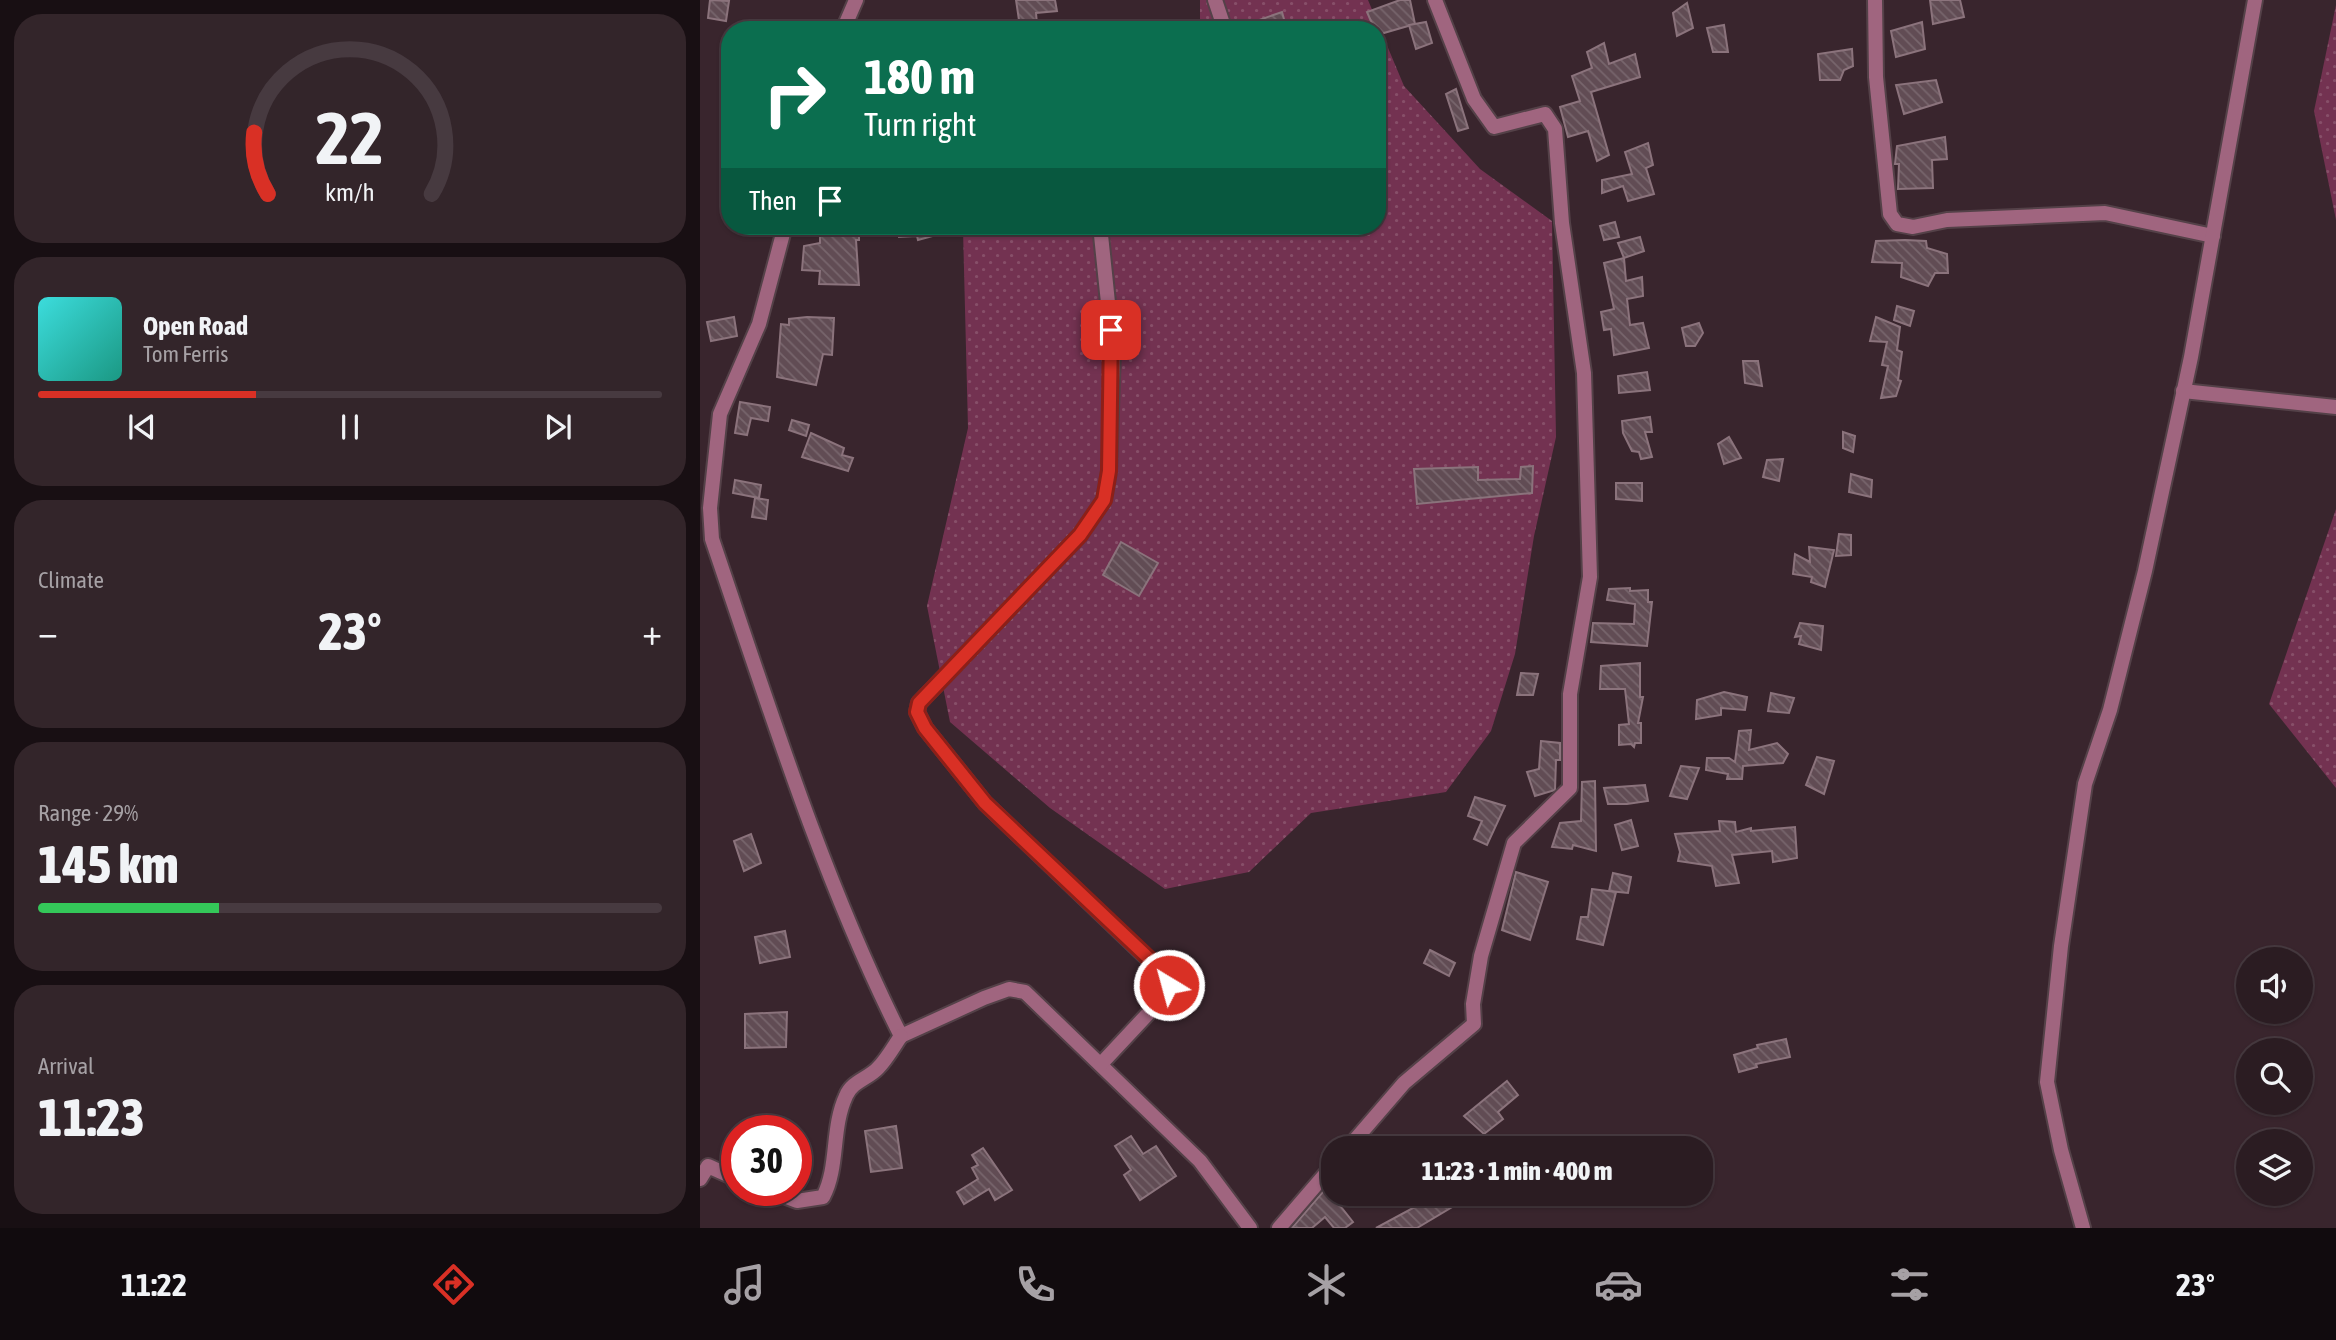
<!DOCTYPE html>
<meta charset="utf-8">
<style>
body{margin:0;font-family:"Asap Condensed",sans-serif;background:#33252a;color:#f1f3f6;height:100vh;display:flex;flex-direction:column;font-size:26px;white-space:nowrap}
*{box-sizing:border-box;margin:0}
p{font-size:23px;color:#a6a1a5}
.icon{flex:none;width:38px;height:38px;fill:none;stroke:currentColor;stroke-width:2;stroke-linecap:round;stroke-linejoin:round}
.map{position:relative;flex:1;overflow:hidden}
.drawer{display:flex;flex-direction:column;gap:14px;padding:14px;background:#180f13;width:700px}
.drawer>*{flex:none}
.hud{position:absolute;left:21px;top:21px;width:665px;height:214px;border-radius:28px;box-shadow:0 2px 5px #0004,0 0 0 2px #473a40;background:#0b6e4f;color:#fff;overflow:hidden}
.tools{position:absolute;left:1536px;top:947px;display:grid;gap:14px}
.tools a{display:grid;place-items:center;width:77px;height:77px;border-radius:50%;background:#2b1c22;box-shadow:0 2px 5px #0004,0 0 0 2px #473a40;font-size:35px}
.speed{position:absolute;left:21px;top:1115px;display:flex;gap:14px;font-size:35px;font-weight:700;text-align:center}
.speed>*{display:grid;place-content:center;width:91px;height:91px;border-radius:50%;background:#2b1c22;box-shadow:0 2px 5px #0004,0 0 0 2px #473a40;line-height:1}
.speed .limit{border:10px solid #d22;background:#fff;color:#111}
.pin{position:absolute;display:grid;place-items:center;width:60px;height:60px;color:#fff;margin:-30px;border-radius:14px;box-shadow:0 4px 10px #0006}
.me{position:absolute;width:77px;margin:-38px;rotate:323deg;stroke-linejoin:round;filter:drop-shadow(0 0 5px #0008)}
.turn{display:flex;align-items:center;gap:24px;height:147px;padding:0 28px;font-size:32px}
.turn .icon{width:91px;height:91px;stroke-width:2.5}
.turn b{display:block;font-size:49px;line-height:60px}
.then{display:flex;align-items:center;height:66px;padding:0 28px;background:#0003;gap:14px;font-size:26px}
.big{font-size:52px;font-weight:800;line-height:1.1}
.drawer .widget{flex:1;display:flex;flex-direction:column;justify-content:center;gap:10px;min-width:0;padding:0 24px;border-radius:28px;background:#33252a}
.drawer .dial{align-items:center;gap:0}
.dial svg{height:182px;overflow:visible;fill:none;stroke:#473a40;stroke-width:7;stroke-linecap:round;text-anchor:middle}
.dial text{fill:#f1f3f6;stroke:none}
.song{display:flex;align-items:center;gap:21px}
.cover{width:84px;height:84px;border-radius:10px;background:linear-gradient(135deg,hsl(180 70% 55%),hsl(170 70% 35%))}
.played{height:7px;border-radius:4px;background:linear-gradient(90deg,#d93025 35%,#473a40 35%)}
.keys{display:flex;justify-content:space-around;direction:ltr}
.heat{display:flex;justify-content:space-between;align-items:center;font-size:38px;direction:ltr}
.charge{height:10px;border-radius:5px;background:linear-gradient(90deg,#34c759 29%,#473a40 0)}
.trip{position:absolute;left:621px;top:1136px;width:392px;height:70px;border-radius:28px;background:#2b1c22;box-shadow:0 2px 5px #0004,0 0 0 2px #473a40;font-weight:800;line-height:70px;text-align:center}
.dock{display:flex;height:112px;justify-content:space-around;align-items:center;background:#110b0e;color:#a6a1a5}
.dock .icon{width:49px;height:49px}
.dock .selected{color:#d93025}
.dock b{font-size:32px;color:#f1f3f6}
main{display:flex;flex:1;min-height:0}
.map>svg:first-child{display:block}
</style>
<main>
<section class="drawer">
<div class="widget dial"><svg viewBox="0 0 100 80">
<path d="M14 69A42 42 0 1 1 86 69"/>
<path d="M14 69A42 42 0 0 1 8 42" stroke="#d93025"/>
<text x="50" y="56" font-size="32" font-weight="700">22</text>
<text x="50" y="72" font-size="11">km/h</text>
</svg></div>
<div class="widget">
<div class="song"><i class="cover"></i><div><b>Open Road</b><p>Tom Ferris</p></div></div>
<div class="played"></div>
<div class="keys"><svg class="icon" aria-label="previous" viewBox="0 0 24 24"><path d="M18 5L8 12l10 7zM5 5v14"/></svg><svg class="icon" aria-label="pause" viewBox="0 0 24 24"><path d="M8 5v14M16 5v14"/></svg><svg class="icon" aria-label="next" viewBox="0 0 24 24"><path d="M6 5l10 7-10 7zM19 5v14"/></svg></div>
</div>
<div class="widget"><p>Climate</p>
<div class="heat"><a>−</a><b class="big">23°</b><a>+</a></div>
</div>
<div class="widget"><p>Range · 29%</p><b class="big">145 km</b><div class="charge"></div></div>
<div class="widget"><p>Arrival</p><b class="big">11:23</b></div>
</section>
<div class="map">
<svg width="1636" height="1228" viewBox="0 0 1636 1228">
<defs>
<pattern id="grass-dots" width="8" height="8" patternUnits="userSpaceOnUse" patternTransform="scale(1.75)"><rect width="8" height="8" fill="#733251"/><path d="M2 2h.1M6 6h.1" fill="none" stroke="#874f69" stroke-width="1.8" stroke-linecap="round"/></pattern>
<pattern id="building-back-hatch" width="6" height="6" patternUnits="userSpaceOnUse" patternTransform="scale(1.75)"><rect width="6" height="6" fill="#614c54"/><path d="M-1 5l2 2M0 0l6 6M5-1l2 2" fill="none" stroke="#77656c"/></pattern>
</defs>
<rect width="100%" height="100%" fill="#39252d"/>
<g fill="url(#grass-dots)">
<polygon points="500,0 668,0 704,86 780,169 852,221 856,437 834,536 815,654 791,731 746,792 611,813 549,872 465,889 350,808 250,722 227,606 268,428 263,229 296,229 308,226 677,226 677,30 500,30"/>
<polygon points="1636,5 1636,220 1614,111"/>
<polygon points="1636,509 1636,788 1569,704"/>
</g>
<g fill="url(#building-back-hatch)" stroke="#8b737c" stroke-width="2">
<polygon points="10,0 29,1 26,21 8,18"/>
<polygon points="316,0 355,0 357,11 336,13 337,24 320,27"/>
<polygon points="700,0 710,0 715,24 677,35 667,12"/>
<polygon points="1230,0 1260,0 1264,17 1233,24"/>
<polygon points="987,3 993,28 977,36 973,13"/>
<polygon points="582,12 587,30 537,30 536,28"/>
<polygon points="726,22 732,43 716,49 709,25"/>
<polygon points="1222,22 1225,49 1196,57 1191,31"/>
<polygon points="1024,25 1028,52 1013,52 1007,28"/>
<polygon points="904,43 909,64 935,54 940,77 891,92 909,155 897,161 888,131 868,137 860,107 880,101 872,76 892,68 887,52"/>
<polygon points="1152,49 1153,66 1144,70 1140,80 1120,80 1118,54"/>
<polygon points="1236,80 1242,102 1204,114 1196,85"/>
<polygon points="756,89 768,128 758,131 746,94"/>
<polygon points="1245,137 1247,159 1232,160 1233,188 1198,189 1199,164 1195,164 1197,146"/>
<polygon points="948,143 953,165 946,168 954,194 928,201 923,186 902,193 902,180 932,174 925,152"/>
<polygon points="915,222 919,237 904,240 900,226"/>
<polygon points="120,226 159,226 159,240 156,240 159,285 119,284 120,271 102,270 104,246 120,243"/>
<polygon points="198,226 240,226 240,234 218,240 217,236 199,237"/>
<polygon points="940,237 944,251 924,258 918,243"/>
<polygon points="1205,240 1226,241 1227,248 1247,254 1248,273 1235,273 1228,286 1201,277 1202,263 1172,262 1176,241"/>
<polygon points="924,258 926,281 942,277 943,296 927,299 930,325 943,323 949,348 914,355 911,329 904,330 901,312 914,309 904,263"/>
<polygon points="1197,306 1214,311 1210,326 1194,320"/>
<polygon points="34,317 37,336 11,341 7,322"/>
<polygon points="107,317 134,318 132,355 123,354 116,385 77,377 81,324 89,325 89,319"/>
<polygon points="1176,317 1200,327 1197,350 1202,352 1198,380 1201,381 1196,396 1181,398 1188,366 1182,365 1187,342 1170,341"/>
<polygon points="999,323 1003,333 995,346 986,346 982,328"/>
<polygon points="1043,361 1058,361 1062,386 1045,383"/>
<polygon points="947,372 950,390 919,393 918,376"/>
<polygon points="40,402 70,407 68,421 51,418 47,435 35,433"/>
<polygon points="950,417 952,432 945,432 952,457 941,459 939,452 932,451 923,433 922,421"/>
<polygon points="92,420 109,425 106,436 89,430"/>
<polygon points="1143,432 1155,436 1153,452 1143,448"/>
<polygon points="111,433 144,448 142,455 153,458 148,471 102,457"/>
<polygon points="1029,437 1041,458 1024,464 1018,444"/>
<polygon points="1083,459 1079,481 1063,477 1067,460"/>
<polygon points="833,466 832,493 717,504 714,469 778,467 778,480 820,479 821,467"/>
<polygon points="1151,474 1172,480 1171,497 1149,492"/>
<polygon points="35,480 61,485 59,498 33,493"/>
<polygon points="916,483 942,483 942,501 916,499"/>
<polygon points="55,498 68,500 66,519 52,517"/>
<polygon points="1139,534 1151,535 1151,555 1136,556"/>
<polygon points="421,542 458,563 439,596 403,575"/>
<polygon points="1109,547 1134,550 1125,587 1111,582 1112,577 1093,574 1095,554 1110,562"/>
<polygon points="930,588 930,591 948,590 948,602 952,602 947,646 891,642 893,623 934,624 935,604 907,600 909,589"/>
<polygon points="1100,623 1123,626 1121,650 1099,644 1101,636 1095,637"/>
<polygon points="940,663 940,697 943,697 938,723 941,723 941,743 935,743 934,747 931,744 919,745 919,725 929,724 925,689 900,689 901,666"/>
<polygon points="821,673 838,674 833,695 817,695"/>
<polygon points="1024,692 1047,697 1045,710 1021,708 1021,715 996,719 997,700"/>
<polygon points="1071,693 1094,698 1089,713 1068,711"/>
<polygon points="1051,730 1049,750 1077,743 1088,754 1083,763 1043,766 1042,779 1027,779 1028,774 1006,770 1007,758 1029,758 1035,762 1039,731"/>
<polygon points="841,741 860,743 860,760 856,760 855,790 835,796 827,772 839,769"/>
<polygon points="1117,757 1134,761 1124,794 1106,785"/>
<polygon points="981,766 999,768 987,799 970,796"/>
<polygon points="895,781 896,851 873,845 872,849 852,847 860,823 881,821 882,782"/>
<polygon points="945,785 948,801 927,804 908,804 904,788"/>
<polygon points="775,797 805,806 787,845 774,839 782,821 768,816"/>
<polygon points="931,820 938,846 922,850 915,825"/>
<polygon points="1019,821 1035,822 1036,832 1051,828 1051,831 1095,827 1097,858 1073,862 1072,851 1032,855 1039,883 1016,886 1012,866 978,861 980,852 975,834 1020,831"/>
<polygon points="51,834 61,863 44,871 34,841"/>
<polygon points="816,872 848,882 830,940 802,930"/>
<polygon points="913,873 931,877 928,893 909,891"/>
<polygon points="892,889 916,892 903,945 877,939 881,917 888,917"/>
<polygon points="85,931 90,957 60,963 55,937"/>
<polygon points="730,950 755,963 749,976 724,963"/>
<polygon points="87,1012 86,1047 45,1048 45,1014"/>
<polygon points="1086,1039 1090,1057 1056,1064 1057,1067 1039,1072 1034,1055 1058,1048 1057,1045"/>
<polygon points="807,1081 818,1095 798,1112 803,1119 784,1134 764,1116"/>
<polygon points="196,1126 202,1168 171,1172 165,1131"/>
<polygon points="431,1136 443,1154 456,1146 476,1176 440,1200 424,1175 431,1170 415,1146"/>
<polygon points="283,1148 312,1190 295,1200 289,1189 264,1204 257,1192 278,1179 272,1168 278,1165 272,1155"/>
<polygon points="634,1179 634,1198 653,1222 645,1228 634,1228 625,1217 612,1228 592,1228"/>
<polygon points="722,1194 774,1194 717,1228 676,1228 726,1201"/>
</g>
<g fill="none" stroke-linecap="round" stroke-linejoin="round">
<g stroke="#544148" stroke-width="18">
<g id="minor">
<polyline points="515,0 525,30"/>
<polyline points="1175,0 1176,77 1190,214 1197,224 1213,227 1247,220 1405,213 1513,236"/>
<polyline points="143,30 156,0"/>
<path d="M 85,226 L 59,324 L 20,414 L 10,508 L 12,539 C 68,704 123,881 201,1036 L 284,998 L 309,989 L 325,992 L 500,1161 L 550,1228"/>
<polyline points="1483,391 1636,407"/>
<polyline points="401,1064 458,1003 469,985 468,978 285,803 225,728 217,712 219,703 380,535 404,500 409,471 413,351 401,235 403,226"/>
<polyline points="648,1148 704,1083 774,1024 773,1004 781,956 814,843 870,788 870,694 890,577 884,373 862,223 855,129 845,114 794,127 774,99 735,0"/>
<polyline points="0,1179 8,1166 37,1179"/>
<path d="M 68,1190 L 97,1201 L 123,1197 C 139,1167 131,1128 146,1096 C 152,1081 168,1079 178,1068 C 187,1059 194,1046 201,1036"/>
<polyline points="579,1228 634,1164"/>
<polyline points="1383,1228 1361,1150 1347,1082 1361,946 1385,784 1410,710 1445,571 1491,357 1555,0"/>
</g>
</g>
<use href="#minor" stroke="#a0657f" stroke-width="14"/>
</g>
<g fill="none" stroke-linecap="round" stroke-linejoin="round">
<g stroke="#8d1f18" stroke-width="18">
<polyline id="route" points="411,330 409,471 404,500 380,535 219,703 217,712 225,728 285,803 460,969 468,978 469,985"/>
</g>
<use href="#route" stroke="#d93025" stroke-width="12"/>
</g>
</svg>
<div class="tools">
<a><svg class="icon" aria-label="sound" viewBox="0 0 24 24"><path d="M4 9h4l5-4v14l-5-4H4zM17 9q2 3 0 6"/></svg></a>
<a><svg class="icon" aria-label="search" viewBox="0 0 24 24"><circle cx="10" cy="10" r="6"/><path d="M15 15l6 6"/></svg></a>
<a><svg class="icon" aria-label="layers" viewBox="0 0 24 24"><path d="M12 4l9 5-9 5-9-5zM3 14l9 5 9-5"/></svg></a>
</div>
<div class="speed"><div class="limit">30</div></div>
<div class="pin" style="left:411px;top:330px;background:#d93025"><svg class="icon" aria-label="arrive" viewBox="0 0 24 24"><path d="M6 21V4h12l-3 4 3 4H6"/></svg></div>
<svg class="me" style="left:469px;top:985px" viewBox="-20 -20 40 40"><circle r="17" fill="#d93025" stroke="#fff" stroke-width="3"/><path d="M0-11L8 9 0 5-8 9z" fill="#fff"/></svg>
<div class="trip">11:23 · 1 min · 400 m</div>
<div class="hud">
<div class="turn"><svg class="icon" aria-label="right" viewBox="0 0 24 24"><path d="M7 20v-9h11M14 6l5 5-5 5"/></svg><div><b>180 m</b>Turn right</div></div>
<div class="then">Then<svg class="icon" aria-label="arrive" viewBox="0 0 24 24"><path d="M6 21V4h12l-3 4 3 4H6"/></svg></div>
</div>
</div>
</main>
<nav class="dock">
<b>11:22</b>
<svg class="icon selected" aria-label="directions" viewBox="0 0 24 24"><path d="M12 3l9 9-9 9-9-9zM9 14v-3h6M13 9l2 2-2 2"/></svg>
<svg class="icon" aria-label="music" viewBox="0 0 24 24"><path d="M9 18V5l10-2v13"/><circle cx="6" cy="18" r="3"/><circle cx="16" cy="16" r="3"/></svg>
<svg class="icon" aria-label="phone" viewBox="0 0 24 24"><path d="M5 4h4l2 5-3 2q2 4 5 5l2-3 5 2v4C11 20 4 13 5 4z"/></svg>
<svg class="icon" aria-label="climate" viewBox="0 0 24 24"><path d="M12 3v18M4 7l16 10M4 17L20 7"/></svg>
<svg class="icon" aria-label="car" viewBox="0 0 24 24"><path d="M5 17H2v-5l4-1 3-4h7l3 4 3 1v5h-3M9 17h6M6 11h13"/><circle cx="7" cy="17" r="2"/><circle cx="17" cy="17" r="2"/></svg>
<svg class="icon" aria-label="filters" viewBox="0 0 24 24"><path d="M4 7h16M4 17h16"/><circle cx="9" cy="7" r="2"/><circle cx="15" cy="17" r="2"/></svg>
<b>23°</b>
</nav>
